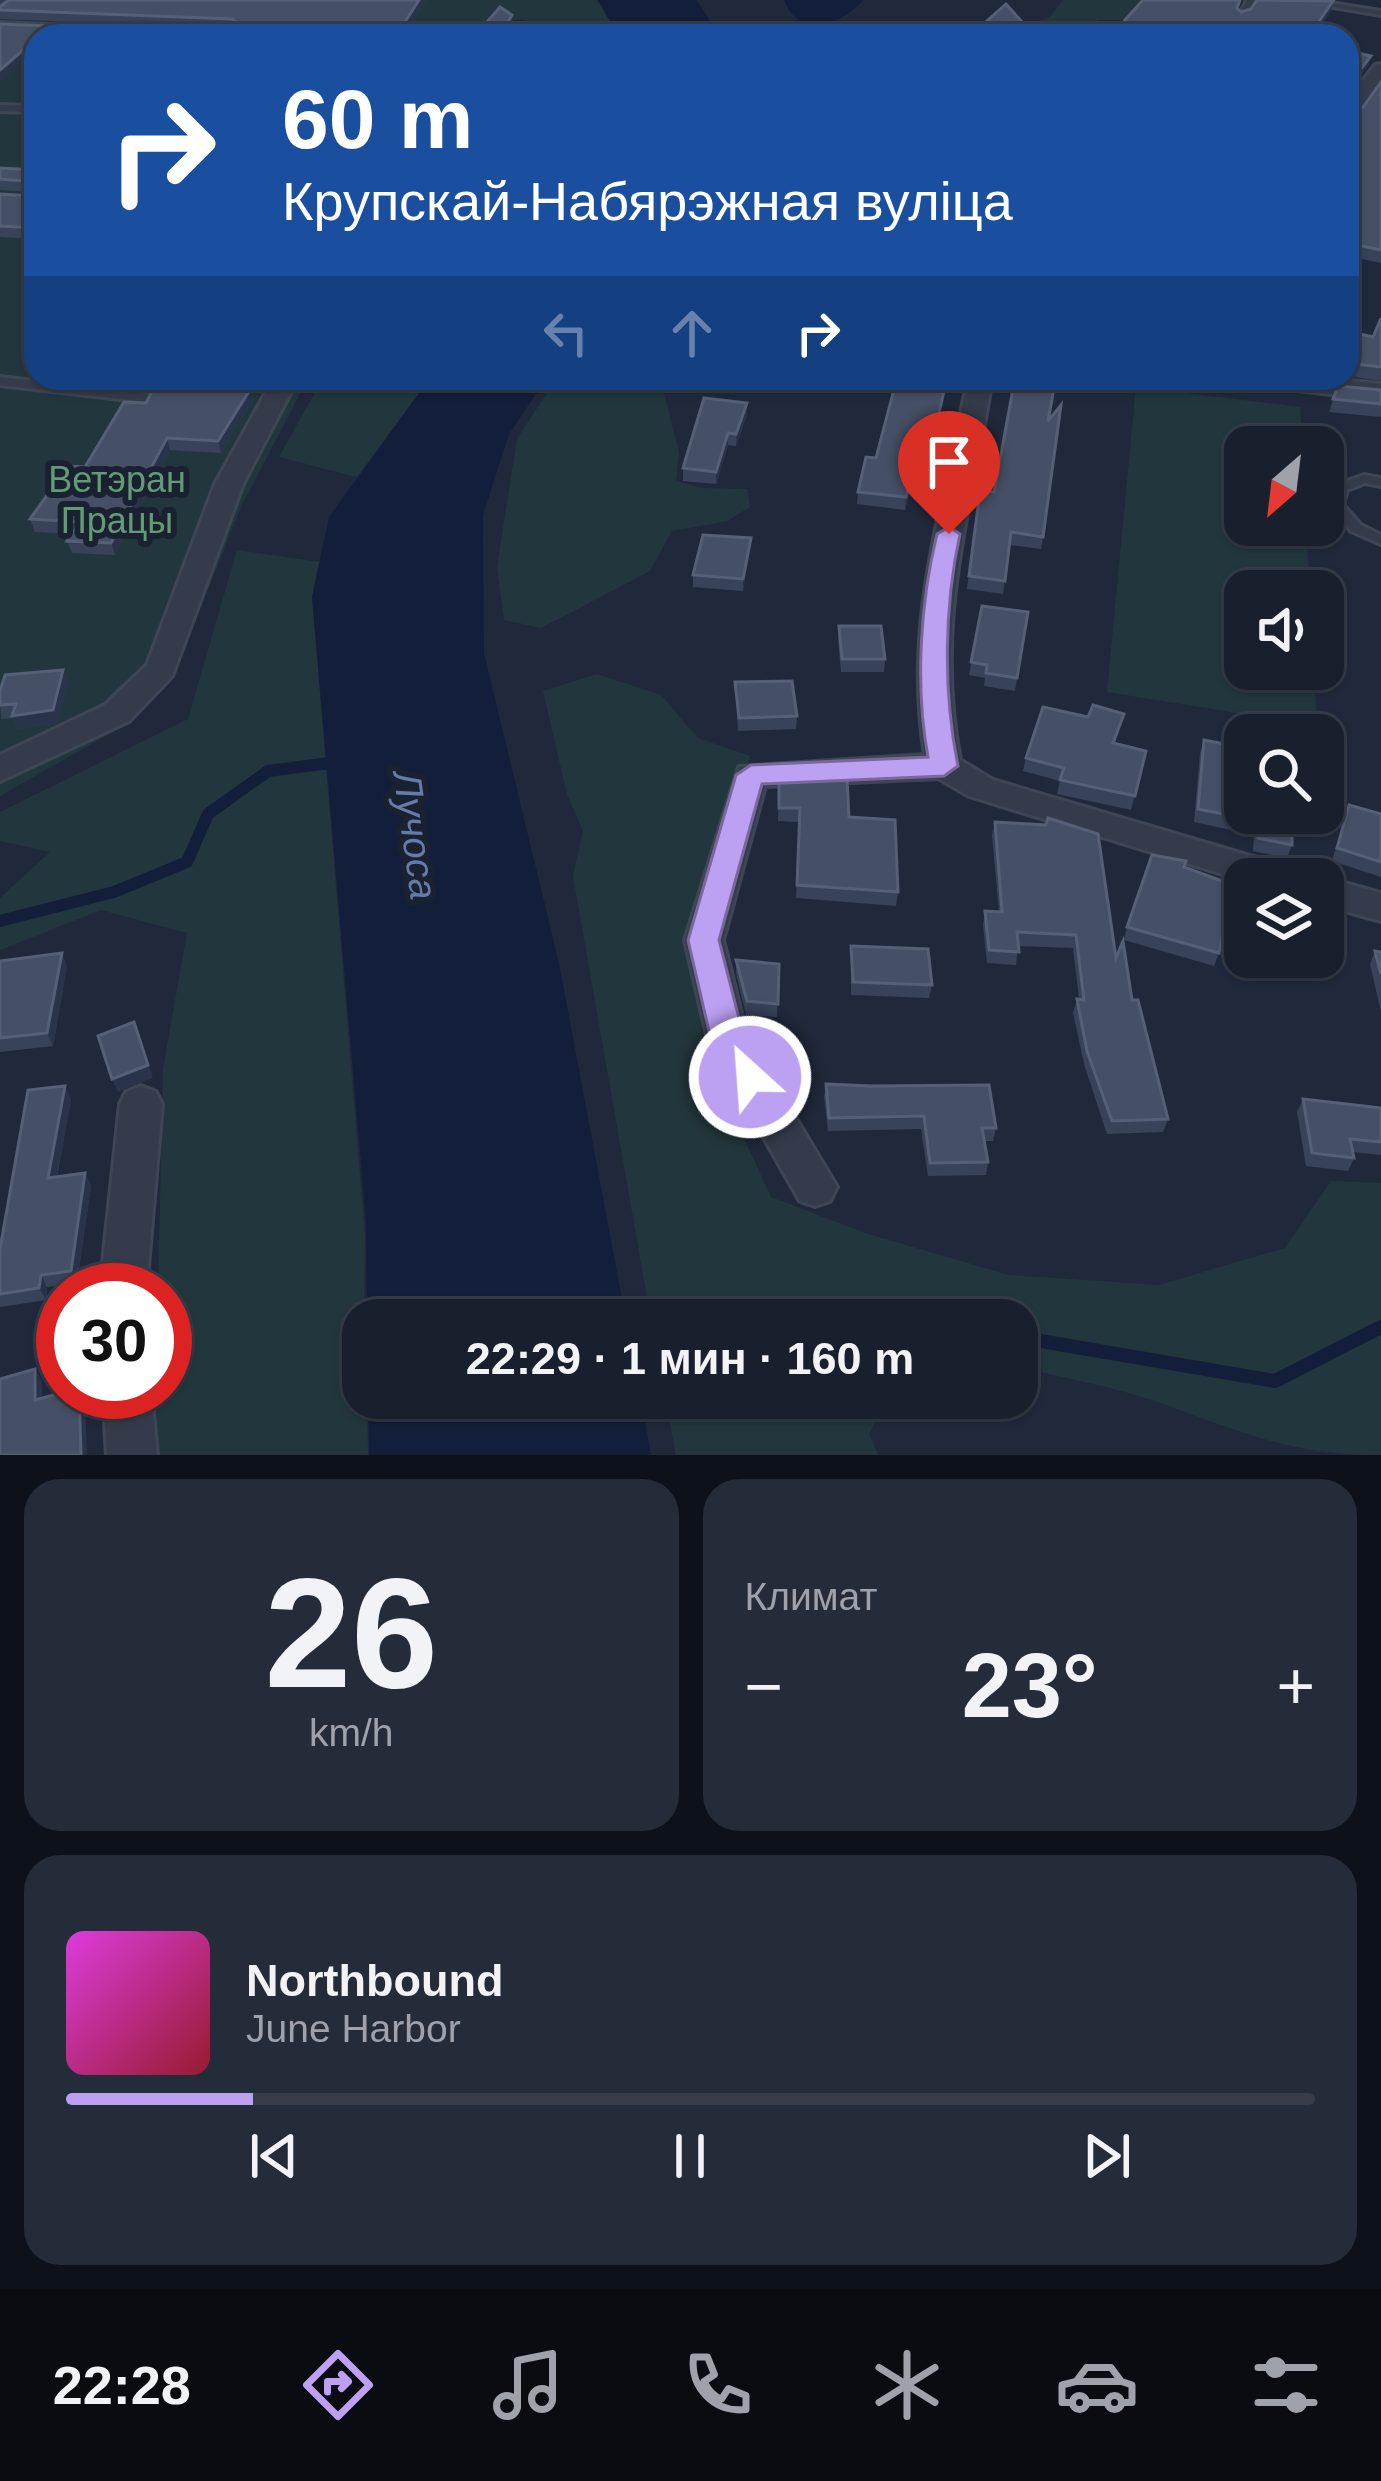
<!DOCTYPE html>
<html lang="ru">
<meta charset="utf-8">
<style>
body{margin:0;font-family:Arial,sans-serif;background:#252c39;color:#f1f3f6;height:100vh;display:flex;flex-direction:column;font-size:45px;white-space:nowrap}
*{box-sizing:border-box;margin:0}
p{font-size:39px;color:#9fa2aa}
.icon{flex:none;width:66px;height:66px;fill:none;stroke:currentColor;stroke-width:2;stroke-linecap:round;stroke-linejoin:round}
.map{position:relative;height:1455px;overflow:hidden}
.drawer{display:flex;flex-direction:column;gap:24px;padding:24px;background:#0d1119;flex:1}
.drawer>*{flex:none}
.guide{position:absolute;left:24px;top:24px;width:1335px;height:366px;border-radius:36px;box-shadow:0 3px 9px #0004,0 0 0 3px #363d49;background:#1a4fa0;color:#fff;overflow:hidden}
.needle{width:78px;rotate:208deg}
.buttons{position:absolute;left:1224px;top:426px;display:grid;gap:24px}
.buttons a{display:grid;place-items:center;width:120px;height:120px;border-radius:24px;background:#181f2d;box-shadow:0 3px 9px #0004,0 0 0 3px #363d49;font-size:60px}
.speed{position:absolute;left:36px;top:1263px;display:flex;gap:24px;font-size:60px;font-weight:700;text-align:center}
.speed>*{display:grid;place-content:center;width:156px;height:156px;border-radius:50%;background:#181f2d;box-shadow:0 3px 9px #0004,0 0 0 3px #363d49;line-height:1}
.speed .limit{border:18px solid #d22;background:#fff;color:#111}
.pin{position:absolute;display:grid;place-items:center;width:102px;height:102px;color:#fff;margin:-123px -51px;border-radius:50% 50% 50% 0;rotate:-45deg;box-shadow:0 0 12px #0007}
.pin .icon{rotate:45deg}
.me{position:absolute;width:132px;margin:-66px;rotate:334deg;stroke-linejoin:round;filter:drop-shadow(0 0 9px #0008)}
.turn{display:flex;align-items:center;gap:42px;height:252px;padding:0 60px;font-size:54px}
.turn .icon{width:156px;height:156px;stroke-width:2.5}
.turn b{display:block;font-size:84px;line-height:102px}
.lanes{display:flex;align-items:center;height:114px;padding:0 60px;background:#0003;justify-content:center;gap:60px;direction:ltr}
.lanes .off{opacity:.35}
.big{font-size:90px;font-weight:800;line-height:1.1}
.drawer .card{flex:1;display:flex;flex-direction:column;justify-content:center;gap:18px;min-width:0;padding:0 42px;border-radius:36px;background:#252c39}
.drawer .dial{align-items:center;gap:0}
.dial b{font-size:156px;line-height:1}
.song{display:flex;align-items:center;gap:36px}
.cover{width:144px;height:144px;border-radius:18px;background:linear-gradient(135deg,hsl(300 70% 55%),hsl(350 70% 35%))}
.played{height:12px;border-radius:6px;background:linear-gradient(90deg,#bca0f2 15%,#363d49 15%)}
.keys{display:flex;justify-content:space-around;direction:ltr}
.heat{display:flex;justify-content:space-between;align-items:center;font-size:66px;direction:ltr}
.drawer .tiles{flex:1;display:grid;gap:24px;grid-template-columns:1fr 1fr}
.card:last-child{grid-column:span 2}
.trip{position:absolute;left:342px;top:1299px;width:696px;height:120px;border-radius:36px;background:#181f2d;box-shadow:0 3px 9px #0004,0 0 0 3px #363d49;font-weight:800;line-height:120px;text-align:center}
.tabs{display:flex;height:192px;justify-content:space-around;align-items:center;background:#0a0c12;color:#9fa2aa}
.tabs .icon{width:84px;height:84px}
.tabs .current{color:#bca0f2}
.tabs b{font-size:54px;color:#f1f3f6}
.map>svg:first-child{display:block}
</style>
<div class="map">
<svg width="1381" height="1455" viewBox="0 0 1381 1455">
<rect width="100%" height="100%" fill="#20293c"/>
<g fill="#22373d">
<polygon points="11,0 597,0 619,36 563,36 561,27 548,36 464,36 516,22 546,25 519,19 455,36 36,36 36,378 308,378 241,507 174,675 123,726 0,796 0,9"/>
<polygon points="1063,0 1149,0 1126,20 1098,20 1101,36 1037,36 1030,25 1050,17"/>
<polygon points="323,378 430,378 357,477 279,457"/>
<polygon points="557,378 660,378 679,453 676,481 701,488 747,489 750,507 727,521 672,531 650,571 541,628 504,620 497,567 517,439"/>
<polygon points="1136,387 1300,407 1302,447 1245,447 1245,525 1306,525 1310,591 1245,591 1245,669 1314,669 1317,726 1107,692"/>
<polygon points="237,550 319,562 312,597 365,1237 363,1398 367,1398 368,1455 155,1455 156,1392 165,1392 165,1290 158,1290 163,1069 187,933 101,910 0,950 0,898 50,852 0,841 0,812 188,719"/>
<path d="M 597,674 L 661,695 L 698,738 L 750,756 L 733,822 L 690,933 L 704,1051 L 771,1197 L 868,1234 L 1009,1275 L 1159,1285 L 1285,1248 L 1331,1181 L 1381,1183 L 1381,1455 C 1287,1455 1240,1431 1155,1401 C 1111,1386 1063,1378 1018,1367 L 1017,1320 L 651,1320 L 573,876 L 583,831 L 567,794 L 543,691 Z"/>
<polygon points="665,1398 887,1398 869,1434 878,1455 676,1455"/>
</g>
<g fill="#131f3a">
<polygon points="598,0 697,0 719,36 618,36"/>
<path d="M 784,0 L 863,0 C 842,26 798,39 784,0 Z"/>
<polygon points="430,378 547,378 509,434 483,515 484,653 559,963 626,1320 367,1320 366,1222 312,597 329,517"/>
<polygon points="368,1398 641,1398 651,1455 369,1455"/>
</g>
<g fill="none" stroke-linecap="round" stroke-linejoin="round">
<polyline stroke="#131f3a" stroke-width="6" points="700,36 802,23"/>
<polyline stroke="#131f3a" stroke-width="12" points="0,921 114,892 187,862 208,814 268,771 337,762"/>
<g stroke="#131f3a" stroke-width="14">
<polyline points="907,1320 917,1320"/>
<polyline points="1017,1337 1275,1381 1381,1327"/>
</g>
<g stroke="#3e4555" stroke-width="6">
<g id="lane">
<polygon points="0,0 6,0 0,4"/>
<polygon points="1247,0 1255,0 1245,17 1239,17"/>
<polygon points="1292,0 1312,0 1381,11 1381,15"/>
<polygon points="0,23 90,27 94,30 90,33 0,29"/>
<polygon points="0,105 36,106 36,112 0,111"/>
<polygon points="0,377 146,394 152,398 146,402 0,385"/>
<polygon points="1364,475 1381,478 1381,486 1365,483 1347,490 1343,505 1361,525 1381,535 1381,544 1351,531 1329,505 1336,485"/>
</g>
</g>
<g stroke="#3e4555" stroke-width="6">
<g id="street">
<polygon points="1381,64 1381,81 1354,118 1347,120 1347,101 1375,65"/>
<polygon points="274,378 298,378 243,484 172,676 129,721 0,781 0,755 105,705 147,665 215,484"/>
<path d="M 968,378 L 992,378 C 971,515 933,618 960,760 L 993,780 L 1294,869 L 1299,879 L 1245,881 L 969,796 L 938,778 L 765,786 L 723,940 L 747,1037 L 837,1187 L 830,1201 L 815,1206 L 800,1201 L 708,1040 L 685,940 L 739,767 L 925,755 C 903,619 944,509 968,378 Z"/>
<polygon points="1244,378 1323,378 1381,384 1381,400 1256,385"/>
<polygon points="1323,877 1381,893 1381,921 1323,905 1323,879 1317,879"/>
<polygon points="141,1086 156,1092 162,1104 146,1290 100,1290 120,1104 126,1092"/>
<polygon points="103,1392 151,1392 157,1455 107,1455"/>
</g>
</g>
<use href="#lane" fill="#343c4c" fill-rule="evenodd"/>
<use href="#street" fill="#343c4c" fill-rule="evenodd"/>
</g>
<g fill="#384359">
<polygon points="9,0 426,0 403,36 69,36 67,26 237,31 234,28 0,19 0,7"/>
<polygon points="1381,82 1381,263 1347,256 1347,104 1347,113 1361,110"/>
<polygon points="0,168 36,170 36,239 0,237 0,194 33,196 34,192 0,190"/>
<polygon points="1381,318 1381,381 1347,376 1347,365 1360,334 1373,337"/>
<polygon points="200,378 197,385 251,388 253,400 221,453 170,450 115,555 72,553 67,541 72,534 35,532 30,519 85,467 146,403"/>
<polygon points="947,378 932,447 921,446 905,510 857,504 858,492 876,458"/>
<polygon points="1338,386 1381,390 1381,417 1329,412"/>
<polygon points="747,415 736,446 728,445 716,484 683,481 683,468"/>
<polygon points="1048,421 1043,537 1041,549 1010,545 1003,594 967,589 980,491 994,492"/>
<polygon points="751,538 743,591 693,587 693,575"/>
<polygon points="982,606 1028,612 1015,691 984,686 985,678 969,675"/>
<polygon points="839,626 885,659 884,672 841,672 838,638"/>
<polygon points="735,682 797,716 796,729 738,731"/>
<polygon points="68,683 58,723 17,729 13,718 1,719 0,691"/>
<polygon points="1124,714 1115,743 1146,751 1131,810 1057,794 1060,781 1023,771 1026,758 1088,717"/>
<polygon points="1204,740 1292,845 1287,858 1253,851 1254,835 1194,822 1200,753"/>
<polygon points="779,777 849,817 898,892 896,906 796,898 799,822 778,821"/>
<polygon points="1349,805 1381,814 1381,877 1332,861"/>
<polygon points="995,822 1116,958 1132,1000 1168,1119 1163,1132 1107,1134 1084,1064 1073,1013 1077,999 1079,999 1073,948 1018,946 1016,965 987,963 983,925 985,911 999,912 992,835"/>
<polygon points="1184,867 1219,953 1214,966 1124,940 1127,927"/>
<polygon points="1245,886 1245,928 1237,925"/>
<polygon points="851,946 932,985 929,998 851,995"/>
<polygon points="1375,951 1381,952 1381,1012 1370,964"/>
<polygon points="736,960 779,964 777,1017 746,1015 736,973"/>
<polygon points="0,961 67,966 53,1046 0,1052"/>
<polygon points="826,1084 996,1128 993,1141 985,1141 988,1162 986,1175 928,1176 921,1129 828,1131 824,1097"/>
<polygon points="71,1099 57,1177 85,1173 91,1186 77,1283 47,1287 46,1300 0,1307 0,1249"/>
<polygon points="1303,1099 1381,1108 1381,1155 1353,1152 1354,1158 1348,1171 1306,1166 1297,1112"/>
</g>
<g fill="#293349">
<polygon points="419,0 426,0 403,36 396,36"/>
<polygon points="1333,1 1331,11 1314,36 1309,36"/>
<polygon points="512,15 512,24 506,36 500,36"/>
<polygon points="1023,23 1022,32 1018,36 1009,36"/>
<polygon points="51,26 52,36 39,36"/>
<polygon points="36,39 36,50 0,82 0,70"/>
<polygon points="1371,56 1368,66 1347,94 1347,87"/>
<polygon points="251,388 253,400 221,453 218,441"/>
<polygon points="747,403 747,415 736,446 736,434"/>
<polygon points="728,433 728,445 716,484 716,472"/>
<polygon points="922,434 921,446 905,510 906,497"/>
<polygon points="167,438 170,450 115,555 111,543"/>
<polygon points="751,538 750,551 743,591 743,579"/>
<polygon points="63,670 68,683 58,723 17,729 12,716"/>
<polygon points="62,953 67,966 53,1046 47,1033"/>
<polygon points="134,1022 153,1078 118,1092 112,1079"/>
<polygon points="65,1086 71,1099 54,1191 48,1178"/>
<polygon points="85,1173 91,1186 77,1283 71,1271"/>
<polygon points="41,1275 47,1287 46,1300 39,1288"/>
<polygon points="35,1369 42,1381 42,1412 35,1400"/>
<polygon points="79,1392 81,1392 85,1400 87,1455 81,1455"/>
</g>
<g fill="#454f65" stroke="#555f75" stroke-width="3">
<polygon points="9,0 419,0 396,36 217,36 219,33 67,26 236,31 241,26 232,19 0,10 0,7"/>
<polygon points="1143,0 1240,0 1237,8 1241,12 1251,9 1257,0 1333,1 1309,36 1120,36 1124,21"/>
<polygon points="1006,4 1023,23 1009,36 952,36 964,26 980,27"/>
<polygon points="500,7 512,15 500,36 475,36"/>
<polygon points="0,24 51,26 39,36 36,36 36,39 0,70"/>
<polygon points="1347,43 1357,45 1353,52 1371,56 1347,87"/>
<polygon points="1381,82 1381,250 1347,243 1347,104 1347,113 1361,110"/>
<polygon points="0,168 36,170 36,182 0,179"/>
<polygon points="36,183 36,228 0,226 0,194 33,196"/>
<polygon points="1381,318 1381,367 1348,363 1360,334 1373,337"/>
<polygon points="159,378 191,378 188,384 251,388 218,441 167,438 111,543 67,541 80,522 30,519 68,466 85,467 124,402 146,403"/>
<polygon points="897,378 947,378 934,435 922,434 906,497 858,492 866,457 876,458"/>
<polygon points="1015,378 1056,378 1048,421 1061,405 1043,537 1011,532 1005,581 969,576 980,491 994,492"/>
<polygon points="1338,386 1381,390 1381,404 1333,399"/>
<polygon points="704,398 747,403 736,434 728,433 716,472 683,468"/>
<polygon points="703,535 751,538 743,579 693,575"/>
<polygon points="982,606 1028,612 1017,678 986,673 987,665 971,662"/>
<polygon points="839,626 881,626 885,659 842,659"/>
<polygon points="63,670 53,710 12,716 16,704 0,705 0,691 5,675"/>
<polygon points="792,681 797,716 739,718 735,682"/>
<polygon points="1093,705 1124,714 1113,743 1146,751 1135,796 1060,780 1064,768 1026,758 1043,707 1088,717"/>
<polygon points="1204,740 1245,748 1245,813 1292,813 1292,845 1258,838 1259,821 1198,809"/>
<polygon points="779,777 847,779 849,817 895,820 898,892 797,885 800,808 779,808"/>
<polygon points="1349,805 1381,814 1381,862 1337,848"/>
<polygon points="1048,818 1098,834 1116,958 1123,941 1132,1000 1138,1000 1168,1119 1112,1121 1087,1051 1077,999 1084,1000 1076,935 1017,932 1019,952 989,950 985,911 1002,912 995,822 1046,825"/>
<polygon points="1152,855 1186,861 1184,867 1233,885 1219,953 1127,927"/>
<polygon points="851,946 928,949 932,985 853,982"/>
<polygon points="1375,951 1381,952 1381,974"/>
<polygon points="62,953 47,1033 0,1038 0,961"/>
<polygon points="736,960 779,964 778,1004 747,1001"/>
<polygon points="134,1022 148,1065 112,1079 98,1036"/>
<polygon points="826,1084 871,1086 989,1085 996,1128 982,1128 988,1162 930,1163 924,1116 829,1118"/>
<polygon points="65,1086 48,1178 85,1173 71,1271 41,1275 39,1288 0,1294 0,1249 28,1090"/>
<polygon points="1303,1099 1381,1108 1381,1142 1350,1139 1354,1158 1312,1153"/>
<polygon points="35,1369 35,1400 65,1392 79,1392 81,1455 0,1455 0,1379"/>
</g>
<path fill="#bca0f2" stroke="#7a689d" stroke-width="3" d="M 949,527 L 960,534 C 944,607 943,692 958,766 L 944,776 L 762,784 L 719,940 L 744,1038 L 767,1077 L 762,1087 L 750,1091 L 738,1087 L 711,1040 L 688,940 L 736,775 L 751,765 L 928,757 C 915,687 920,603 937,534 Z"/>
<g text-anchor="middle" stroke-width="12" stroke-linejoin="round" paint-order="stroke">
<g font-size="36" fill="#649b77" stroke="#1a2131">
<text x="117" y="492">Ветэран<tspan x="117" dy="41">Працы</tspan></text>
</g>
<g font-size="39" font-style="italic" fill="#657caa" stroke="#1a2131">
<text transform="translate(416 835) rotate(82)" y="14">Лучоса</text>
</g>
</g>
</svg>
<div class="buttons">
<a><svg class="needle" viewBox="-14 -14 28 28"><path d="M0-13l5 13h-10z" fill="#e53935"/><path d="M0 13l5-13h-10z" fill="#9fa2aa"/></svg></a>
<a><svg class="icon" aria-label="sound" viewBox="0 0 24 24"><path d="M4 9h4l5-4v14l-5-4H4zM17 9q2 3 0 6"/></svg></a>
<a><svg class="icon" aria-label="search" viewBox="0 0 24 24"><circle cx="10" cy="10" r="6"/><path d="M15 15l6 6"/></svg></a>
<a><svg class="icon" aria-label="layers" viewBox="0 0 24 24"><path d="M12 4l9 5-9 5-9-5zM3 14l9 5 9-5"/></svg></a>
</div>
<div class="speed"><div class="limit">30</div></div>
<div class="pin" style="left:949px;top:534px;background:#d93025"><svg class="icon" aria-label="arrive" viewBox="0 0 24 24"><path d="M6 21V4h12l-3 4 3 4H6"/></svg></div>
<svg class="me" style="left:750px;top:1077px" viewBox="-20 -20 40 40"><circle r="17" fill="#bca0f2" stroke="#fff" stroke-width="3"/><path d="M0-11L8 9 0 5-8 9z" fill="#fff"/></svg>
<div class="trip">22:29 · 1 мин · 160 m</div>
<div class="guide">
<div class="turn"><svg class="icon" aria-label="right" viewBox="0 0 24 24"><path d="M7 20v-9h11M14 6l5 5-5 5"/></svg><div><b>60 m</b>Крупскай-Набярэжная вуліца</div></div>
<div class="lanes"><svg class="icon off" aria-label="left" viewBox="0 0 24 24"><path d="M17 20v-9H6M10 6l-5 5 5 5"/></svg><svg class="icon off" aria-label="ahead" viewBox="0 0 24 24"><path d="M12 20V5M6 11l6-6 6 6"/></svg><svg class="icon" aria-label="right" viewBox="0 0 24 24"><path d="M7 20v-9h11M14 6l5 5-5 5"/></svg></div>
</div>
</div>
<section class="drawer">
<div class="tiles">
<div class="card dial"><b>26</b><p>km/h</p></div>
<div class="card"><p>Климат</p>
<div class="heat"><a>−</a><b class="big">23°</b><a>+</a></div>
</div>
<div class="card">
<div class="song"><i class="cover"></i><div><b>Northbound</b><p>June Harbor</p></div></div>
<div class="played"></div>
<div class="keys"><svg class="icon" aria-label="previous" viewBox="0 0 24 24"><path d="M18 5L8 12l10 7zM5 5v14"/></svg><svg class="icon" aria-label="pause" viewBox="0 0 24 24"><path d="M8 5v14M16 5v14"/></svg><svg class="icon" aria-label="next" viewBox="0 0 24 24"><path d="M6 5l10 7-10 7zM19 5v14"/></svg></div>
</div>
</div>
</section>
<nav class="tabs">
<b>22:28</b>
<svg class="icon current" aria-label="directions" viewBox="0 0 24 24"><path d="M12 3l9 9-9 9-9-9zM9 14v-3h6M13 9l2 2-2 2"/></svg>
<svg class="icon" aria-label="music" viewBox="0 0 24 24"><path d="M9 18V5l10-2v13"/><circle cx="6" cy="18" r="3"/><circle cx="16" cy="16" r="3"/></svg>
<svg class="icon" aria-label="phone" viewBox="0 0 24 24"><path d="M5 4h4l2 5-3 2q2 4 5 5l2-3 5 2v4C11 20 4 13 5 4z"/></svg>
<svg class="icon" aria-label="climate" viewBox="0 0 24 24"><path d="M12 3v18M4 7l16 10M4 17L20 7"/></svg>
<svg class="icon" aria-label="car" viewBox="0 0 24 24"><path d="M5 17H2v-5l4-1 3-4h7l3 4 3 1v5h-3M9 17h6M6 11h13"/><circle cx="7" cy="17" r="2"/><circle cx="17" cy="17" r="2"/></svg>
<svg class="icon" aria-label="filters" viewBox="0 0 24 24"><path d="M4 7h16M4 17h16"/><circle cx="9" cy="7" r="2"/><circle cx="15" cy="17" r="2"/></svg>
</nav>
